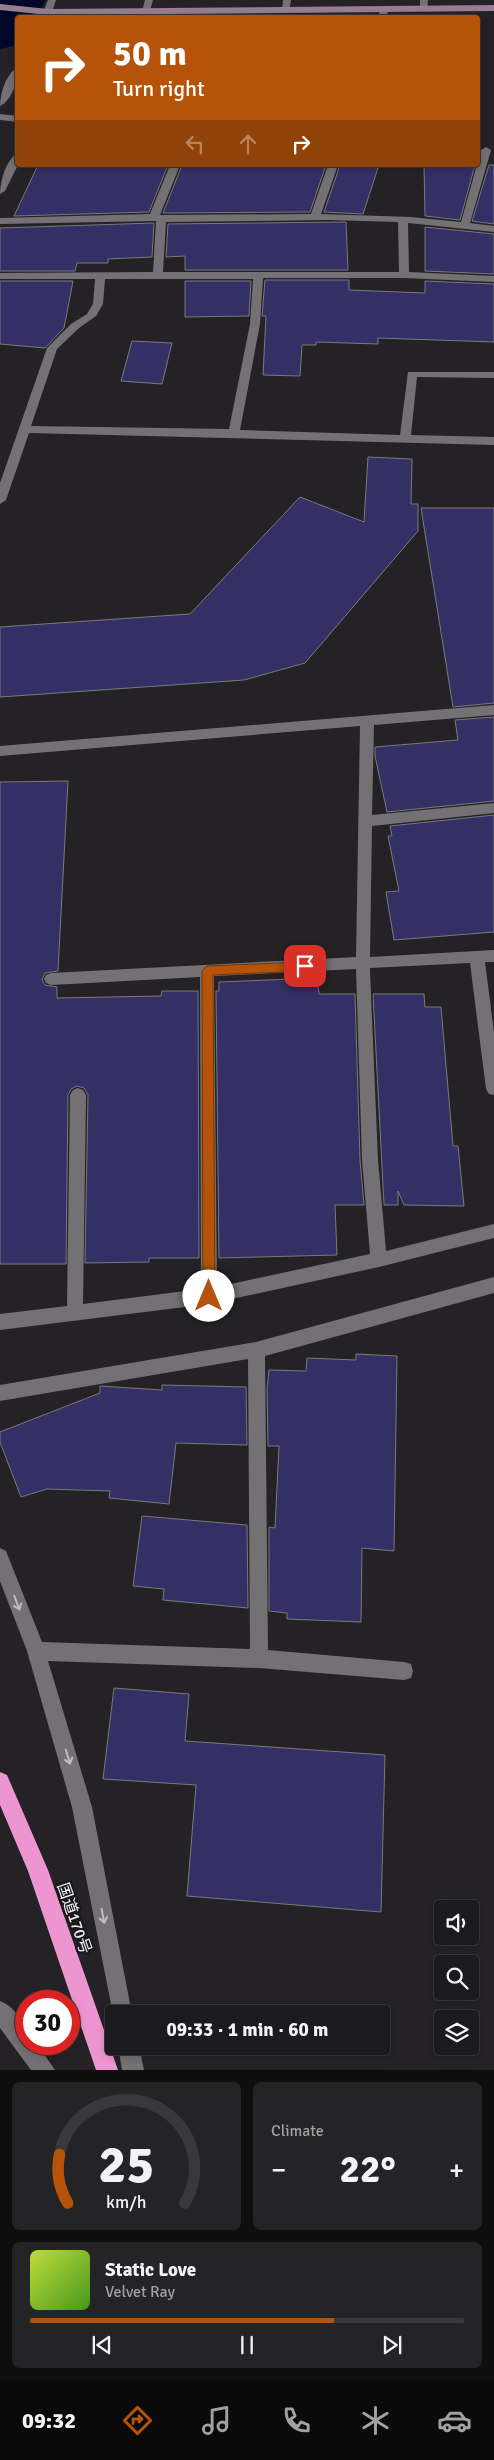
<!DOCTYPE html>
<meta charset="utf-8">
<style>
body{margin:0;font-family:Signika,"Noto Sans JP",sans-serif;background:#242325;color:#f1f3f6;height:100vh;display:flex;flex-direction:column;font-size:19px;white-space:nowrap}
*{box-sizing:border-box;margin:0}
p{font-size:16px;color:#a0a1a3}
.icon{flex:none;width:28px;height:28px;fill:none;stroke:currentColor;stroke-width:2;stroke-linecap:round;stroke-linejoin:round}
.map{position:relative;height:2070px;overflow:hidden}
.panel{display:flex;flex-direction:column;gap:12px;padding:12px;background:#0f0e0f;flex:1}
.panel>*{flex:none}
.hud{position:absolute;left:15px;top:15px;width:465px;height:152px;border-radius:5px;box-shadow:0 2px 8px #0003,0 0 0 1px #39383b;background:#b45309;color:#fff;overflow:hidden}
.tools{position:absolute;left:434px;top:1900px;display:grid;gap:10px}
.tools a{display:grid;place-items:center;width:45px;height:45px;border-radius:5px;background:#1b1a1c;box-shadow:0 2px 8px #0003,0 0 0 1px #39383b;font-size:25px}
.speed{position:absolute;left:15px;top:1990px;display:flex;gap:10px;font-size:25px;font-weight:700;text-align:center}
.speed>*{display:grid;place-content:center;width:65px;height:65px;border-radius:50%;background:#1b1a1c;box-shadow:0 2px 8px #0003,0 0 0 1px #39383b;line-height:1}
.speed .limit{border:8px solid #d22;background:#fff;color:#111}
.pin{position:absolute;display:grid;place-items:center;width:42px;height:42px;color:#fff;margin:-21px;border-radius:10px;box-shadow:0 2px 8px #0006}
.me{position:absolute;width:55px;margin:-28px;rotate:0deg;stroke-linejoin:round;filter:drop-shadow(0 0 4px #0008)}
.turn{display:flex;align-items:center;gap:18px;height:105px;padding:0 15px;font-size:22px}
.turn .icon{width:65px;height:65px;stroke-width:2.5}
.turn b{display:block;font-size:35px;line-height:42px}
.lanes{display:flex;align-items:center;height:48px;padding:0 15px;background:#0003;justify-content:center;gap:25px;direction:ltr}
.lanes .off{opacity:.35}
.big{font-size:38px;font-weight:700;line-height:1.1}
.panel .widget{flex:1;display:flex;flex-direction:column;justify-content:center;gap:8px;min-width:0;padding:0 18px;border-radius:8px;background:#242325}
.panel .dial{align-items:center;gap:0}
.dial svg{height:130px;overflow:visible;fill:none;stroke:#39383b;stroke-width:7;stroke-linecap:round;text-anchor:middle}
.dial text{fill:#f1f3f6;stroke:none}
.song{display:flex;align-items:center;gap:15px}
.cover{width:60px;height:60px;border-radius:8px;background:linear-gradient(135deg,hsl(70 70% 55%),hsl(100 70% 35%))}
.played{height:5px;border-radius:2px;background:linear-gradient(90deg,#b45309 70%,#39383b 70%)}
.keys{display:flex;justify-content:space-around;direction:ltr}
.heat{display:flex;justify-content:space-between;align-items:center;font-size:28px;direction:ltr}
.panel .tiles{flex:1;display:grid;gap:12px;grid-template-columns:1fr 1fr}
.widget:last-child{grid-column:span 2}
.trip{position:absolute;left:105px;top:2005px;width:285px;height:50px;border-radius:5px;background:#1b1a1c;box-shadow:0 2px 8px #0003,0 0 0 1px #39383b;font-weight:700;line-height:50px;text-align:center}
.tab-bar{display:flex;height:80px;justify-content:space-around;align-items:center;background:#0b0a0b;color:#a0a1a3}
.tab-bar .icon{width:35px;height:35px}
.tab-bar .on{color:#b45309}
.tab-bar b{font-size:22px;color:#f1f3f6}
.map>svg:first-child{display:block}
</style>
<div class="map">
<svg width="494" height="2070" viewBox="0 0 494 2070">
<rect width="100%" height="100%" fill="#242225"/>
<g fill="none" stroke-linecap="round" stroke-linejoin="round">
<polygon fill="#000728" fill-rule="evenodd" points="0,0 46,0 36,18 18,18 18,45 0,49"/>
</g>
<g fill="#342f65" stroke="#797a7e">
<polygon points="38,165 168,165 149,212 14,216"/>
<polygon points="182,165 326,165 310,212 163,213"/>
<polygon points="340,165 379,165 363,214 324,212"/>
<polygon points="424,165 475,165 460,220 425,216"/>
<polygon points="489,165 494,165 494,224 472,221"/>
<polygon points="346,222 348,270 185,270 185,256 166,257 168,224"/>
<polygon points="154,223 152,257 108,259 108,263 77,263 75,271 0,271 0,228"/>
<polygon points="425,227 494,234 494,274 425,271"/>
<polygon points="265,280 349,280 349,290 425,293 425,281 494,284 494,342 378,338 378,344 316,342 316,345 302,345 300,376 263,375 266,316 262,316"/>
<polygon points="0,281 73,281 64,328 45,348 0,344"/>
<polygon points="185,281 251,281 249,316 185,317"/>
<polygon points="132,341 172,343 162,384 121,381"/>
<polygon points="368,457 412,459 411,504 418,504 418,531 305,663 244,680 0,697 0,627 190,614 300,497 364,522"/>
<polygon points="421,508 494,508 494,703 453,707"/>
<polygon points="494,717 494,801 387,812 375,756 375,747 458,740 455,720"/>
<polygon points="68,781 58,971 45,973 42,980 45,985 57,987 57,998 161,996 162,991 198,991 199,1258 149,1258 149,1262 85,1263 88,1095 84,1088 77,1086 71,1089 68,1095 66,1264 0,1264 0,782"/>
<polygon points="494,815 494,932 394,940 386,892 399,891 388,836 392,836 390,826"/>
<polygon points="317,978 319,994 355,994 360,1160 364,1205 335,1205 337,1255 219,1258 216,991 219,991 219,982"/>
<polygon points="373,994 424,994 425,1007 441,1007 453,1146 458,1146 464,1206 404,1205 398,1191 398,1205 384,1205"/>
<polygon points="356,1354 397,1356 394,1551 362,1548 361,1622 287,1619 287,1613 269,1611 269,1527 275,1528 279,1446 268,1446 267,1388 269,1370 306,1371 307,1358 356,1360"/>
<polygon points="162,1385 246,1387 247,1445 176,1443 169,1504 109,1498 110,1491 47,1489 21,1497 0,1442 0,1432 100,1393 100,1386 162,1390"/>
<polygon points="142,1516 247,1525 248,1608 163,1600 164,1589 133,1586"/>
<polygon points="114,1688 189,1694 185,1741 385,1755 381,1912 187,1896 196,1785 103,1779"/>
</g>
<g fill="none" stroke-linecap="round" stroke-linejoin="round">
<g fill="#747175" fill-rule="evenodd">
<polygon points="48,0 56,0 50,18 41,18"/>
<polygon points="145,0 153,0 150,11 146,14 142,11"/>
<polygon points="283,0 291,0 289,12 282,10"/>
<polygon points="420,0 428,0 427,11 420,9"/>
<polygon points="384,6 388,9 387,18 378,18 380,9"/>
<path d="M 18,67 C 18,79 12,101 0,106 C 0,94 6,73 18,67 Z"/>
<polygon points="0,114 18,116 18,122 0,120"/>
<path d="M 486,147 L 491,150 L 470,223 L 494,226 L 494,232 L 408,223 L 409,272 L 494,276 L 494,282 L 404,278 L 263,278 L 260,324 L 240,430 L 400,435 L 408,372 L 494,372 L 494,378 L 417,377 L 411,435 L 494,437 L 494,445 L 29,433 L 6,500 L 0,504 L 0,483 L 47,348 L 71,324 L 87,314 L 93,304 L 95,279 L 0,279 L 0,273 L 153,272 L 156,221 L 0,224 L 0,218 L 150,214 L 170,165 L 180,165 L 160,215 L 311,214 L 328,165 L 338,165 L 321,214 L 411,217 L 461,222 L 481,150 ZM 328,220 L 398,222 L 399,272 L 163,272 L 166,222 ZM 105,279 L 253,279 L 250,324 L 229,429 L 31,426 L 57,349 L 79,328 L 96,316 L 103,304 Z"/>
<path d="M 18,153 L 18,165 L 5,191 L 0,194 C 0,182 6,159 18,153 Z"/>
<path d="M 494,705 L 494,715 L 374,725 L 372,815 L 494,803 L 494,813 L 372,826 L 370,957 L 494,950 L 494,962 L 485,962 L 494,1032 L 494,1095 L 489,1094 L 486,1089 L 470,963 L 370,968 L 370,971 L 378,1160 L 386,1251 L 494,1224 L 494,1238 L 379,1267 L 209,1304 L 0,1330 L 0,1314 L 67,1306 L 70,1095 L 73,1090 L 78,1088 L 83,1090 L 86,1095 L 83,1304 L 201,1289 L 200,977 L 51,985 L 46,983 L 44,979 L 46,975 L 51,973 L 356,957 L 360,726 L 0,756 L 0,746 ZM 356,969 L 362,1160 L 370,1254 L 217,1287 L 214,976 Z"/>
<polygon points="494,1277 494,1293 265,1356 268,1650 404,1662 411,1664 413,1671 411,1678 404,1680 259,1668 48,1661 92,1807 132,2014 114,2014 114,2019 72,1807 27,1651 0,1581 0,1548 6,1551 42,1642 250,1649 248,1359 0,1401 0,1385 256,1342"/>
<path d="M 0,2001 C 17,2007 26,2027 26,2044 L 37,2044 L 55,2070 L 31,2070 L 0,2028 Z"/>
<polygon points="118,2046 139,2046 144,2070 122,2070"/>
</g>
<polygon fill="#987c90" fill-rule="evenodd" points="0,4 48,9 494,5 494,11 48,15 0,10"/>
<polygon fill="#ed95d0" fill-rule="evenodd" points="0,1772 7,1775 48,1870 118,2070 96,2070 28,1871 0,1805"/>
</g>
<defs><path id="oneway-shaft" d="M-6 0H5M1.5-3L5.5 0L1.5 3" fill="none" stroke-width="1.6" stroke-linecap="round" stroke-linejoin="round" transform="scale(1.25)"/></defs>
<g stroke="#c0bec1">
<use href="#oneway-shaft" transform="translate(17 1603) rotate(69)"/>
<use href="#oneway-shaft" transform="translate(68 1757) rotate(73)"/>
<use href="#oneway-shaft" transform="translate(103 1916) rotate(79)"/>
</g>
<polygon fill="#b45309" stroke="#753606" points="305,962 310,966 305,971 213,975 215,1296 214,1300 209,1302 205,1300 203,1296 202,971 207,966"/>
<g text-anchor="middle" stroke-width="5" stroke-linejoin="round" paint-order="stroke">
<g font-size="16" fill="#f2f1f3" stroke="#1a191c">
<text transform="translate(75 1918) rotate(71)" y="6">国道170号</text>
</g>
</g>
</svg>
<div class="tools">
<a><svg class="icon" aria-label="sound" viewBox="0 0 24 24"><path d="M4 9h4l5-4v14l-5-4H4zM17 9q2 3 0 6"/></svg></a>
<a><svg class="icon" aria-label="search" viewBox="0 0 24 24"><circle cx="10" cy="10" r="6"/><path d="M15 15l6 6"/></svg></a>
<a><svg class="icon" aria-label="layers" viewBox="0 0 24 24"><path d="M12 4l9 5-9 5-9-5zM3 14l9 5 9-5"/></svg></a>
</div>
<div class="speed"><div class="limit">30</div></div>
<div class="pin" style="left:305px;top:966px;background:#d93025"><svg class="icon" aria-label="arrive" viewBox="0 0 24 24"><path d="M6 21V4h12l-3 4 3 4H6"/></svg></div>
<svg class="me" style="left:209px;top:1296px" viewBox="-20 -20 40 40"><circle r="19" fill="#fff"/><path d="M0-13L10 11 0 6-10 11z" fill="#b45309"/></svg>
<div class="trip">09:33 · 1 min · 60 m</div>
<div class="hud">
<div class="turn"><svg class="icon" aria-label="right" viewBox="0 0 24 24"><path d="M7 20v-9h11M14 6l5 5-5 5"/></svg><div><b>50 m</b>Turn right</div></div>
<div class="lanes"><svg class="icon off" aria-label="left" viewBox="0 0 24 24"><path d="M17 20v-9H6M10 6l-5 5 5 5"/></svg><svg class="icon off" aria-label="ahead" viewBox="0 0 24 24"><path d="M12 20V5M6 11l6-6 6 6"/></svg><svg class="icon" aria-label="right" viewBox="0 0 24 24"><path d="M7 20v-9h11M14 6l5 5-5 5"/></svg></div>
</div>
</div>
<section class="panel">
<div class="tiles">
<div class="widget dial"><svg viewBox="0 0 100 80">
<path d="M14 69A42 42 0 1 1 86 69"/>
<path d="M14 69A42 42 0 0 1 9 39" stroke="#b45309"/>
<text x="50" y="56" font-size="32" font-weight="700">25</text>
<text x="50" y="72" font-size="11">km/h</text>
</svg></div>
<div class="widget"><p>Climate</p>
<div class="heat"><a>−</a><b class="big">22°</b><a>+</a></div>
</div>
<div class="widget">
<div class="song"><i class="cover"></i><div><b>Static Love</b><p>Velvet Ray</p></div></div>
<div class="played"></div>
<div class="keys"><svg class="icon" aria-label="previous" viewBox="0 0 24 24"><path d="M18 5L8 12l10 7zM5 5v14"/></svg><svg class="icon" aria-label="pause" viewBox="0 0 24 24"><path d="M8 5v14M16 5v14"/></svg><svg class="icon" aria-label="next" viewBox="0 0 24 24"><path d="M6 5l10 7-10 7zM19 5v14"/></svg></div>
</div>
</div>
</section>
<nav class="tab-bar">
<b>09:32</b>
<svg class="icon on" aria-label="directions" viewBox="0 0 24 24"><path d="M12 3l9 9-9 9-9-9zM9 14v-3h6M13 9l2 2-2 2"/></svg>
<svg class="icon" aria-label="music" viewBox="0 0 24 24"><path d="M9 18V5l10-2v13"/><circle cx="6" cy="18" r="3"/><circle cx="16" cy="16" r="3"/></svg>
<svg class="icon" aria-label="phone" viewBox="0 0 24 24"><path d="M5 4h4l2 5-3 2q2 4 5 5l2-3 5 2v4C11 20 4 13 5 4z"/></svg>
<svg class="icon" aria-label="climate" viewBox="0 0 24 24"><path d="M12 3v18M4 7l16 10M4 17L20 7"/></svg>
<svg class="icon" aria-label="car" viewBox="0 0 24 24"><path d="M5 17H2v-5l4-1 3-4h7l3 4 3 1v5h-3M9 17h6M6 11h13"/><circle cx="7" cy="17" r="2"/><circle cx="17" cy="17" r="2"/></svg>
</nav>
